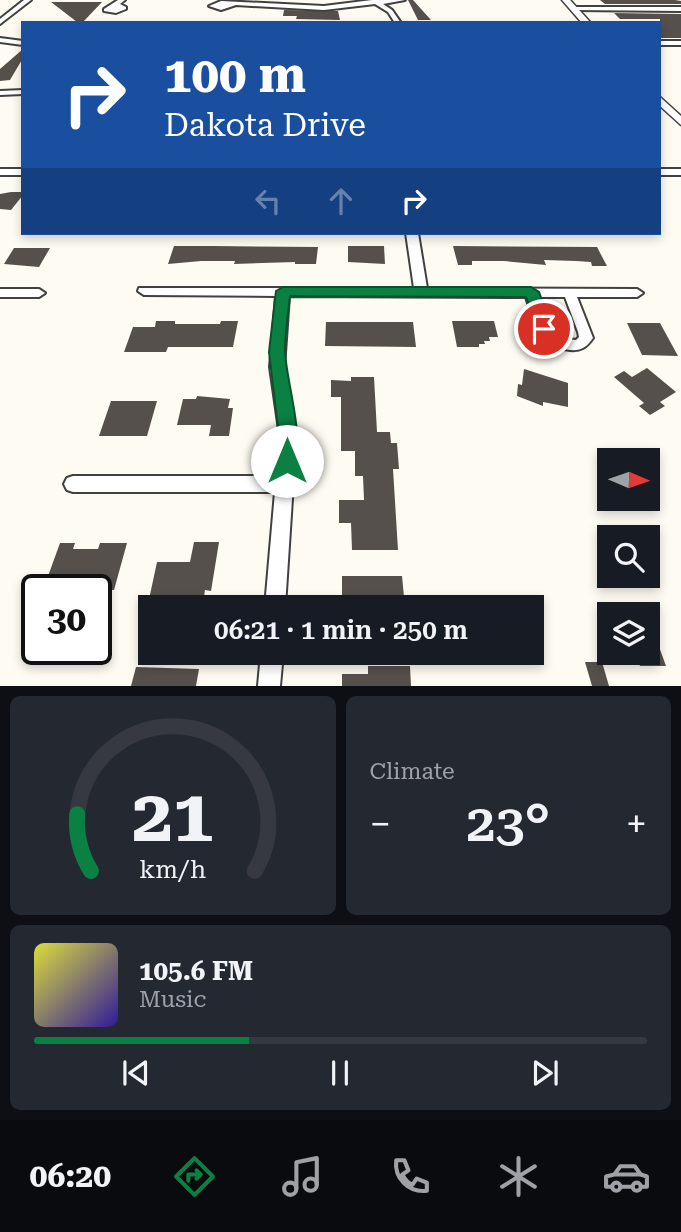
<!DOCTYPE html>
<meta charset="utf-8">
<style>
body{margin:0;font-family:"Roboto Serif",serif;background:#242831;color:#f1f3f6;height:100vh;display:flex;flex-direction:column;font-size:26px;white-space:nowrap}
*{box-sizing:border-box;margin:0}
p{font-size:23px;color:#9ea1a6}
.icon{flex:none;width:38px;height:38px;fill:none;stroke:currentColor;stroke-width:2;stroke-linecap:round;stroke-linejoin:round}
.map{position:relative;height:686px;overflow:hidden}
.details{display:flex;flex-direction:column;gap:10px;padding:10px;background:#0d0f14;flex:1}
.details>*{flex:none}
.guide{position:absolute;left:21px;top:21px;width:640px;height:214px;border-radius:0px;box-shadow:0 4px 10px #0003;background:#1a4fa0;color:#fff;overflow:hidden}
.needle{width:46px;rotate:92deg}
.fabs{position:absolute;left:597px;top:448px;display:grid;gap:14px}
.fabs a{display:grid;place-items:center;width:63px;height:63px;border-radius:0px;background:#171b24;box-shadow:0 4px 10px #0003;font-size:35px}
.speed{position:absolute;left:21px;top:574px;display:flex;gap:14px;font-size:35px;font-weight:700;text-align:center}
.speed>*{display:grid;place-content:center;width:91px;height:91px;border-radius:50%;background:#171b24;box-shadow:0 4px 10px #0003;line-height:1}
.speed .limit{border:4px solid #111;border-radius:10px;background:#fff;color:#111}
.pin{position:absolute;display:grid;place-items:center;width:60px;height:60px;color:#fff;margin:-30px;border:4px solid #fff;border-radius:50%;box-shadow:0 2px 7px #0007}
.me{position:absolute;width:77px;margin:-38px;rotate:0deg;stroke-linejoin:round;filter:drop-shadow(0 0 5px #0008)}
.turn{display:flex;align-items:center;gap:24px;height:147px;padding:0 28px;font-size:32px}
.turn .icon{width:91px;height:91px;stroke-width:2.5}
.turn b{display:block;font-size:49px;line-height:60px}
.lanes{display:flex;align-items:center;height:66px;padding:0 28px;background:#0003;justify-content:center;gap:35px;direction:ltr}
.lanes .off{opacity:.35}
.big{font-size:52px;font-weight:600;line-height:1.1}
.details .card{flex:1;display:flex;flex-direction:column;justify-content:center;gap:10px;min-width:0;padding:0 24px;border-radius:10px;background:#242831}
.details .dial{align-items:center;gap:0}
.dial svg{height:182px;overflow:visible;fill:none;stroke:#363941;stroke-width:7;stroke-linecap:round;text-anchor:middle}
.dial text{fill:#f1f3f6;stroke:none}
.song{display:flex;align-items:center;gap:21px}
.cover{width:84px;height:84px;border-radius:10px;background:linear-gradient(135deg,hsl(60 70% 55%),hsl(250 70% 35%))}
.played{height:7px;border-radius:4px;background:linear-gradient(90deg,#0b8043 35%,#363941 35%)}
.keys{display:flex;justify-content:space-around;direction:ltr}
.heat{display:flex;justify-content:space-between;align-items:center;font-size:38px;direction:ltr}
.details .tiles{flex:1;display:grid;gap:10px;grid-template-columns:1fr 1fr}
.card:last-child{grid-column:span 2}
.trip{position:absolute;left:138px;top:595px;width:406px;height:70px;border-radius:0px;background:#171b24;box-shadow:0 4px 10px #0003;font-weight:600;line-height:70px;text-align:center}
.menu{display:flex;height:112px;justify-content:space-around;align-items:center;background:#090b0e;color:#9ea1a6}
.menu .icon{width:49px;height:49px}
.menu .active{color:#0b8043}
.menu b{font-size:32px;color:#f1f3f6}
.map>svg:first-child{display:block}
</style>
<div class="map">
<svg width="681" height="686" viewBox="0 0 681 686">
<rect width="100%" height="100%" fill="#fdfbf2"/>
<g fill="#56504c">
<polygon points="408,0 413,0 431,20 418,20"/>
<polygon points="600,0 675,0 681,1 681,4 605,4"/>
<polygon points="51,2 102,2 83,22 77,22"/>
<polygon points="284,10 338,11 340,20 296,19 297,16 283,16"/>
<polygon points="614,13 681,14 681,38 660,38 660,19 620,19"/>
<polygon points="23,49 23,58 10,80 0,81 0,69"/>
<polygon points="11,192 23,192 23,195 11,210 0,209 0,194"/>
<polygon points="174,246 212,246 318,247 316,264 295,264 295,262 234,264 235,261 201,261 168,264"/>
<polygon points="348,246 384,246 385,264 348,262"/>
<polygon points="453,246 597,247 607,266 592,266 591,262 576,261 544,260 546,265 504,261 472,261 472,265 458,265"/>
<polygon points="14,248 50,248 39,267 4,264"/>
<polygon points="156,321 175,321 175,324 220,324 221,321 238,321 233,347 168,347 166,352 124,352 133,327 155,327"/>
<polygon points="452,321 494,321 498,337 489,337 490,341 484,341 485,344 479,344 479,347 457,347"/>
<polygon points="326,322 413,322 416,347 325,346"/>
<polygon points="627,323 660,323 678,356 642,355"/>
<polygon points="647,368 676,392 660,402 665,406 650,415 639,406 644,403 614,377 624,371 632,377"/>
<polygon points="524,369 568,383 568,407 543,402 543,406 517,396 518,384 522,385"/>
<polygon points="351,377 374,377 377,432 390,432 391,443 397,443 399,469 393,469 398,550 352,550 351,523 339,523 339,500 364,500 363,476 355,476 355,451 341,451 341,397 331,397 331,380 351,381"/>
<polygon points="197,396 230,399 228,408 233,408 229,436 209,436 211,425 177,425 183,399 196,399"/>
<polygon points="111,401 157,401 147,436 99,436"/>
<polygon points="194,542 219,542 211,591 205,590 203,604 148,604 157,562 190,562"/>
<polygon points="60,543 75,543 73,549 98,549 100,543 127,543 114,590 43,590"/>
<polygon points="342,576 402,576 405,607 353,607 353,604 342,605"/>
<polygon points="648,641 657,641 666,666 640,666 635,653 648,653"/>
<polygon points="585,662 602,662 609,686 592,686"/>
<polygon points="368,666 410,666 411,686 342,686 342,674 368,674"/>
<polygon points="136,667 199,669 196,686 131,686"/>
</g>
<g fill="none" stroke-linecap="round" stroke-linejoin="round">
<g stroke="#414141" stroke-width="4">
<g id="minor">
<polygon points="24,0 31,0 0,24 0,19"/>
<polygon points="118,0 125,0 120,4 126,7 126,9 116,13 104,11 104,9"/>
<polygon points="372,0 405,0 383,4 392,10 401,23 395,23 388,12 375,4 324,10 236,5 221,10 209,6 221,1 324,6"/>
<polygon points="574,7 681,7 681,11 572,10"/>
<polygon points="0,38 23,41 23,45 0,42"/>
<rect x="660" y="41" width="21" height="4"/>
<polygon points="23,90 23,94 0,95 0,91"/>
<rect x="0" y="169" width="23" height="6"/>
<rect x="660" y="169" width="21" height="6"/>
<path d="M 406,233 L 418,233 L 427,288 L 637,289 L 643,293 L 637,297 L 577,297 L 593,338 C 587,347 581,351 570,350 C 540,347 534,321 526,297 L 289,296 L 284,367 L 296,437 L 285,607 L 265,607 L 275,492 L 73,492 L 67,490 L 64,484 L 67,478 L 73,476 L 276,476 L 280,437 L 270,367 L 276,296 L 144,295 L 138,291 L 139,288 L 414,288 ZM 539,297 L 565,297 L 578,332 L 579,337 L 576,340 C 550,339 546,318 539,297 Z"/>
<polygon points="0,289 39,289 45,293 39,297 0,297"/>
<polygon points="261,653 283,653 280,686 258,686"/>
</g>
</g>
<g stroke="#414141" stroke-width="3">
<g id="tertiary">
<polygon points="562,0 570,0 591,23 582,23"/>
<polygon points="660,97 681,116 681,125 660,106"/>
</g>
</g>
<use href="#minor" fill="#fff" fill-rule="evenodd"/>
<use href="#tertiary" fill="#fff" fill-rule="evenodd"/>
</g>
<path fill="#0b8043" stroke="#07532c" stroke-width="2" d="M 283,287 L 531,287 L 539,292 L 552,329 L 550,333 L 539,333 L 526,297 L 290,296 C 288,314 285,333 285,351 C 286,382 306,439 293,467 L 287,469 L 280,467 L 277,461 L 278,427 L 269,352 L 276,291 Z"/>
</svg>
<div class="fabs">
<a><svg class="needle" viewBox="-14 -14 28 28"><path d="M0-13l5 13h-10z" fill="#e53935"/><path d="M0 13l5-13h-10z" fill="#9ea1a6"/></svg></a>
<a><svg class="icon" aria-label="search" viewBox="0 0 24 24"><circle cx="10" cy="10" r="6"/><path d="M15 15l6 6"/></svg></a>
<a><svg class="icon" aria-label="layers" viewBox="0 0 24 24"><path d="M12 4l9 5-9 5-9-5zM3 14l9 5 9-5"/></svg></a>
</div>
<div class="speed"><div class="limit">30</div></div>
<div class="pin" style="left:544px;top:329px;background:#d93025"><svg class="icon" aria-label="arrive" viewBox="0 0 24 24"><path d="M6 21V4h12l-3 4 3 4H6"/></svg></div>
<svg class="me" style="left:287px;top:461px" viewBox="-20 -20 40 40"><circle r="19" fill="#fff"/><path d="M0-13L10 11 0 6-10 11z" fill="#0b8043"/></svg>
<div class="trip">06:21 · 1 min · 250 m</div>
<div class="guide">
<div class="turn"><svg class="icon" aria-label="right" viewBox="0 0 24 24"><path d="M7 20v-9h11M14 6l5 5-5 5"/></svg><div><b>100 m</b>Dakota Drive</div></div>
<div class="lanes"><svg class="icon off" aria-label="left" viewBox="0 0 24 24"><path d="M17 20v-9H6M10 6l-5 5 5 5"/></svg><svg class="icon off" aria-label="ahead" viewBox="0 0 24 24"><path d="M12 20V5M6 11l6-6 6 6"/></svg><svg class="icon" aria-label="right" viewBox="0 0 24 24"><path d="M7 20v-9h11M14 6l5 5-5 5"/></svg></div>
</div>
</div>
<section class="details">
<div class="tiles">
<div class="card dial"><svg viewBox="0 0 100 80">
<path d="M14 69A42 42 0 1 1 86 69"/>
<path d="M14 69A42 42 0 0 1 8 44" stroke="#0b8043"/>
<text x="50" y="56" font-size="32" font-weight="700">21</text>
<text x="50" y="72" font-size="11">km/h</text>
</svg></div>
<div class="card"><p>Climate</p>
<div class="heat"><a>−</a><b class="big">23°</b><a>+</a></div>
</div>
<div class="card">
<div class="song"><i class="cover"></i><div><b>105.6 FM</b><p>Music</p></div></div>
<div class="played"></div>
<div class="keys"><svg class="icon" aria-label="previous" viewBox="0 0 24 24"><path d="M18 5L8 12l10 7zM5 5v14"/></svg><svg class="icon" aria-label="pause" viewBox="0 0 24 24"><path d="M8 5v14M16 5v14"/></svg><svg class="icon" aria-label="next" viewBox="0 0 24 24"><path d="M6 5l10 7-10 7zM19 5v14"/></svg></div>
</div>
</div>
</section>
<nav class="menu">
<b>06:20</b>
<svg class="icon active" aria-label="directions" viewBox="0 0 24 24"><path d="M12 3l9 9-9 9-9-9zM9 14v-3h6M13 9l2 2-2 2"/></svg>
<svg class="icon" aria-label="music" viewBox="0 0 24 24"><path d="M9 18V5l10-2v13"/><circle cx="6" cy="18" r="3"/><circle cx="16" cy="16" r="3"/></svg>
<svg class="icon" aria-label="phone" viewBox="0 0 24 24"><path d="M5 4h4l2 5-3 2q2 4 5 5l2-3 5 2v4C11 20 4 13 5 4z"/></svg>
<svg class="icon" aria-label="climate" viewBox="0 0 24 24"><path d="M12 3v18M4 7l16 10M4 17L20 7"/></svg>
<svg class="icon" aria-label="car" viewBox="0 0 24 24"><path d="M5 17H2v-5l4-1 3-4h7l3 4 3 1v5h-3M9 17h6M6 11h13"/><circle cx="7" cy="17" r="2"/><circle cx="17" cy="17" r="2"/></svg>
</nav>
